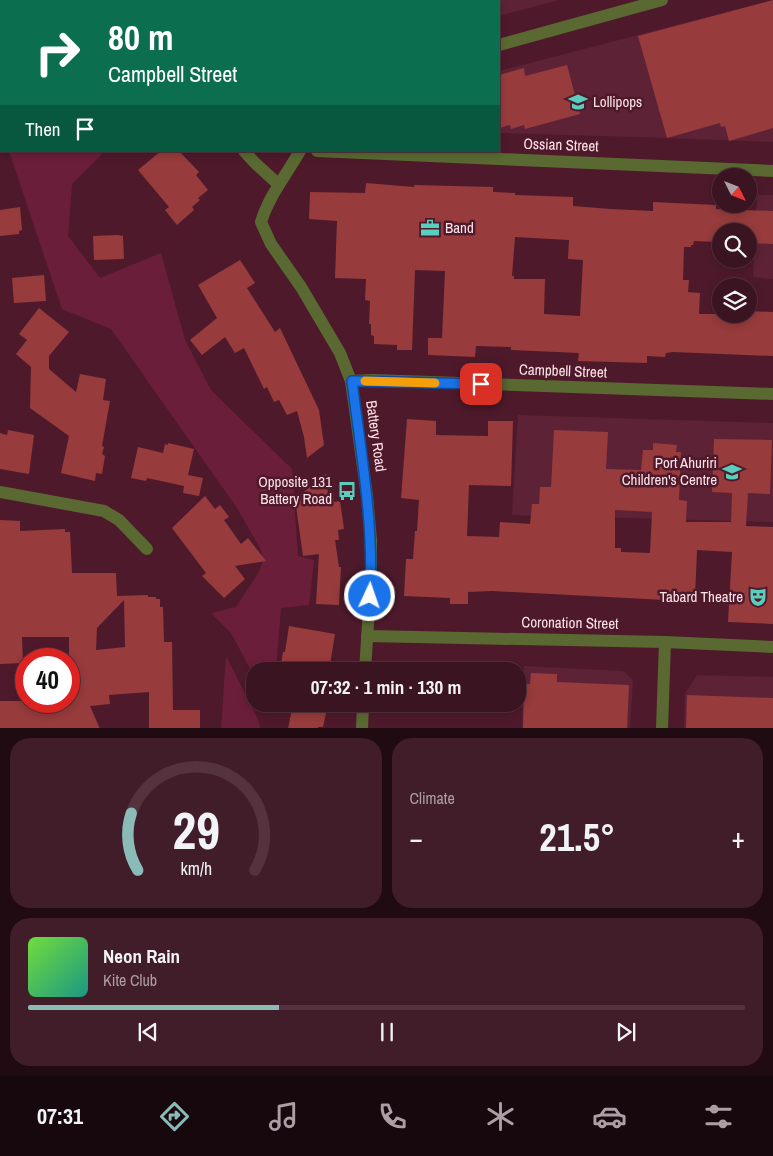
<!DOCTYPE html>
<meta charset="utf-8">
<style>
body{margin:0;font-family:"Archivo Narrow",sans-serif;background:#411d29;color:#f1f3f6;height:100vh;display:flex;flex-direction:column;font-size:19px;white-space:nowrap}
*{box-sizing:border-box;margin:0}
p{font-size:16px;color:#ab9ea5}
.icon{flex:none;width:28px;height:28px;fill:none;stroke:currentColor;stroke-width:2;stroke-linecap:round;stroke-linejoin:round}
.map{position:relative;height:728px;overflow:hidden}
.drawer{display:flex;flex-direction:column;gap:10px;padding:10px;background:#200b12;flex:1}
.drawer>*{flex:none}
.guide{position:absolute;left:0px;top:0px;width:500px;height:152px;box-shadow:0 2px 8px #0003,0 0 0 1px #54333e;background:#0b6e4f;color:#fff;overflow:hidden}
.needle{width:32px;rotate:132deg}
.buttons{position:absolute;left:712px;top:168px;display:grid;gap:10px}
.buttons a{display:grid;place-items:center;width:45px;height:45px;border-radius:50%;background:#3a1420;box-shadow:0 2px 8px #0003,0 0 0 1px #54333e;font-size:25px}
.speed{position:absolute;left:15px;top:648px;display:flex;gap:10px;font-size:25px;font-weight:700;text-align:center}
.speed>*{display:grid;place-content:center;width:65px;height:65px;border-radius:50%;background:#3a1420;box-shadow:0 2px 8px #0003,0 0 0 1px #54333e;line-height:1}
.speed .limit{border:8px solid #d22;background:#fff;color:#111}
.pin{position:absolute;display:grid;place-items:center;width:42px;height:42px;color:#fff;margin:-21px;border-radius:10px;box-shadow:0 2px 8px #0006}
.me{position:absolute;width:55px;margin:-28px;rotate:3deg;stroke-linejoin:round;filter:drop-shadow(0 0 4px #0008)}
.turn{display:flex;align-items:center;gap:18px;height:105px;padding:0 25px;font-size:22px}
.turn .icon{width:65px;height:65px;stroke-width:2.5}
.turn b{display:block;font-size:35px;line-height:42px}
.then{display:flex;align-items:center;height:48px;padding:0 25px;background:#0003;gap:10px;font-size:19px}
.big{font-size:38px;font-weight:700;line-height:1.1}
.drawer .widget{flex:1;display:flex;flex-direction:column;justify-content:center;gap:8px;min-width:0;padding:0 18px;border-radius:20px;background:#411d29}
.drawer .dial{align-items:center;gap:0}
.dial svg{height:130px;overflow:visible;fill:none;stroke:#54333e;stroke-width:7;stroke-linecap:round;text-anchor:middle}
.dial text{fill:#f1f3f6;stroke:none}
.song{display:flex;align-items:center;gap:15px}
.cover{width:60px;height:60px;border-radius:8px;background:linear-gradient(135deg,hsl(100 70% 55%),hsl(170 70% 35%))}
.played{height:5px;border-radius:2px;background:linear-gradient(90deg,#8bbbb9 35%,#54333e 35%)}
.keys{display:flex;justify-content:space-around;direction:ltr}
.heat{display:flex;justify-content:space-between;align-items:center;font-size:28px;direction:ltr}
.drawer .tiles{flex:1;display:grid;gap:10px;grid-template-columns:1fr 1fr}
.widget:last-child{grid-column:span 2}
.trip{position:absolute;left:246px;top:662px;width:280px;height:50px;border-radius:20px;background:#3a1420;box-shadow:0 2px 8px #0003,0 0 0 1px #54333e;font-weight:700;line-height:50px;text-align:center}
.tab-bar{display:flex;height:80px;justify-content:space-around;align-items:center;background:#17080d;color:#ab9ea5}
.tab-bar .icon{width:35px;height:35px}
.tab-bar .on{color:#8bbbb9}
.tab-bar b{font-size:22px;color:#f1f3f6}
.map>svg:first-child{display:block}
</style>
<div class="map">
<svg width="773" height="729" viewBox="0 0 773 729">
<rect width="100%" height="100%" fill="#4e1a2b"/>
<g fill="#5d2236">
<polygon points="345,0 559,0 499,16 499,1"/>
<polygon points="773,0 773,142 667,138 499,133 499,71"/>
<polygon points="757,195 773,195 773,279 753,277"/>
<polygon points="518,415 773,423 773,522 512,515"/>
<polygon points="524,666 623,671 633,680 630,728 522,729"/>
<polygon points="697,675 773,677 773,728 684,729 685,694"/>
</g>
<g fill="#6b1e3a">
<polygon points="9,151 105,151 72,184 68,236 100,278 161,253 185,340 211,390 292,469 298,556 314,560 309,605 281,608 276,671 255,671 255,678 231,633 211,613 236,607 259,572 263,561 260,548 237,508 111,329 62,309"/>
<polygon points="226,656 258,719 260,728 221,728"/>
</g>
<g fill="#973b3c" fill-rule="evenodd">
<polygon points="773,0 773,128 729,141 725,126 721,127 720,123 667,138 638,36"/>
<polygon points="567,65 580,114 525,129 524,125 511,129 510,125 499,128 499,75 524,68 525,76"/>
<polygon points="161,151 179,151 199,172 196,175 208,190 198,198 200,200 192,207 194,210 177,225 165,210 169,207 138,170"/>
<path d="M 366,183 L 414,187 L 414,185 L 493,187 L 493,192 L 515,193 L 515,195 L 573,197 L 573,206 L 610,209 L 653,211 L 653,202 L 716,205 L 716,209 L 773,211 L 773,244 L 749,243 L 749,231 L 717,231 L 716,242 L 694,241 L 693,245 L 691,245 L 691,247 L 684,247 L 683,280 L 689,280 L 688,292 L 700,293 L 699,314 L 749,314 L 749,311 L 773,312 L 773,356 L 673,352 L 666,353 L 665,357 L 647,356 L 647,363 L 578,361 L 579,353 L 511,350 L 511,347 L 476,346 L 475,357 L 428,355 L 428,338 L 442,338 L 445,271 L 415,270 L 412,350 L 397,350 L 397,345 L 374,344 L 374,336 L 371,335 L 371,324 L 369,324 L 370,301 L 365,300 L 366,279 L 335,278 L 337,221 L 309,219 L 310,192 L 365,193 ZM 515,237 L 569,240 L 568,259 L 583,260 L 580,316 L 544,314 L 545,279 L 514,279 L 514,276 L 512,276 Z"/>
<polygon points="20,207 22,230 19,231 19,234 0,236 0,210"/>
<polygon points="118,235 123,236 124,259 94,260 93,236"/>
<polygon points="240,260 255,283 247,288 275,332 280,328 319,410 324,445 307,458 304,437 297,411 287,415 279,400 274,402 267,387 264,389 244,348 235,353 225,337 202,355 190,340 217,318 198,285"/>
<polygon points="44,275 46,301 14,303 12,278"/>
<polygon points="39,308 69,332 49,356 49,369 76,392 80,374 106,379 103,400 110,401 102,446 104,447 102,454 105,456 102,474 96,473 95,481 61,473 69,436 30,408 31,367 16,354 27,340 19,334"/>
<path d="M 407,419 L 436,421 L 436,435 L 488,436 L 488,421 L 513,421 L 511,486 L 469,485 L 467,536 L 499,537 L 500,522 L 530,524 L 532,504 L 539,504 L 540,487 L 551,487 L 554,430 L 608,432 L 606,469 L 641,470 L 643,450 L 653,450 L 653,443 L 677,445 L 676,452 L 681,452 L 679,500 L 687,501 L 686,522 L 731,522 L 732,493 L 712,492 L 714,439 L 772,440 L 770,494 L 748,493 L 746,526 L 773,527 L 773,624 L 728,622 L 732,552 L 697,550 L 695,598 L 684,598 L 684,601 L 492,591 L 468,592 L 468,604 L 450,604 L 450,598 L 404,596 L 406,559 L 413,559 L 415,531 L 417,531 L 419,500 L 401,498 ZM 615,510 L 652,512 L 650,553 L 621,552 L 621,548 L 615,548 Z"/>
<polygon points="8,430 34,435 29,474 0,469 0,433 7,435"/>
<polygon points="168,443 194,449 188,475 203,478 199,496 183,493 184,486 147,478 146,481 131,478 138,447 163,453 165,444 168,445"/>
<polygon points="326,474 328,493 333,492 334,502 340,501 344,529 338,530 339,540 335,540 339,567 341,567 339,605 316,604 319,554 303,556 295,499"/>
<polygon points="205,496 215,509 220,505 229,517 224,520 241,544 248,538 266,561 235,566 245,579 224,598 202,576 206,573 172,528"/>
<path d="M 0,520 L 20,521 L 20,531 L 65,529 L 65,532 L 70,532 L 72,573 L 116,573 L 117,596 L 148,595 L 148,597 L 156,597 L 156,599 L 160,599 L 160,607 L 163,607 L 164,642 L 172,642 L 173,710 L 200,710 L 200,729 L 149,729 L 149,692 L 109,695 L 110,704 L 90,706 L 100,729 L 0,729 L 0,701 L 69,701 L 69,637 L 22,637 L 23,663 L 0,664 ZM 124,600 L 125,647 L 96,650 L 97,628 Z"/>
<polygon points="289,626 335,634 329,671 285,671 281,664 283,652 285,652"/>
<polygon points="531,673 557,674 557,682 629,685 627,729 523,729 524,684 530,684"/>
<polygon points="687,695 773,698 773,729 686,729"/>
<polygon points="293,704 320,704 318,712 326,713 323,727 318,727 318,729 288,729"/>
</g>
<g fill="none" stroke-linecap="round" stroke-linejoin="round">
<g stroke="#596931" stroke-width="12">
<polyline points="112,0 113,1"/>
<polyline points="499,45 662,0"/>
<polyline points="244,151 255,163 278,184"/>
<polyline points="317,151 773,171"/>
<polyline points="351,381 372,380 773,394"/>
<polyline points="0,492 104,511 119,520 147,549"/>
<polyline points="367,636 665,642 773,647"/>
<polyline points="662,729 665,642"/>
</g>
<g stroke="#596931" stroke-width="12">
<polyline points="325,0 325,1"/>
<path d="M 300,151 C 286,175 269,196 261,222 L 271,244 L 301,287 L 340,353 L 351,381 L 367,496 L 371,540 L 371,577 L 365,671"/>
<polyline points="362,729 363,704"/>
</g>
</g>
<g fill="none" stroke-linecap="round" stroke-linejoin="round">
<g stroke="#114b97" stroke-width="12">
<path id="route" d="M 370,596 C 374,524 361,453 352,381 L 481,384"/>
</g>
<use href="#route" stroke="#1a73e8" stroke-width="9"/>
<polyline stroke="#f59e0b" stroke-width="9" points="365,381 435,383"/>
</g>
<defs>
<g id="school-bare" transform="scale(1.5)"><path d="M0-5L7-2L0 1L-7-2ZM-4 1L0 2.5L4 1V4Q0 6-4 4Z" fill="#5acebd" stroke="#4e1a2b" stroke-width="2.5" paint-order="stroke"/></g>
<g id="office-bare" transform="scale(1.5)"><path d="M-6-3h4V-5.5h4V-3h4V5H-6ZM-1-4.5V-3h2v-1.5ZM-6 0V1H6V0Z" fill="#5acebd" stroke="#4e1a2b" stroke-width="2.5" paint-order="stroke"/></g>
<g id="bus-bare" transform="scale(1.5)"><path d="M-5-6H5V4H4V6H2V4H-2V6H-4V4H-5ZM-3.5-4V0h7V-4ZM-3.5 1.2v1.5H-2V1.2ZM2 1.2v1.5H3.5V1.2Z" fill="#5acebd" stroke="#4e1a2b" stroke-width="2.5" paint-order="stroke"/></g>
<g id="theatre-bare" transform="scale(1.5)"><path d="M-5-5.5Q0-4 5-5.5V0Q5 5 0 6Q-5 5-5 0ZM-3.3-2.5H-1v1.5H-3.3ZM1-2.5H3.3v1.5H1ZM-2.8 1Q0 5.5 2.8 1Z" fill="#5acebd" stroke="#4e1a2b" stroke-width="2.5" paint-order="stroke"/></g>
</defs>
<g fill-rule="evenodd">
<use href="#school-bare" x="578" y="102"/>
<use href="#office-bare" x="430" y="228"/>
<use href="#school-bare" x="732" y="472"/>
<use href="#bus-bare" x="347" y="491"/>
<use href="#theatre-bare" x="758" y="597"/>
</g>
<g text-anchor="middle" stroke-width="5" stroke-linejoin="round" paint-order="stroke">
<g font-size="15" fill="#fee2e8" stroke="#4e1a2b" text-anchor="end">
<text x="593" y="107" text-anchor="start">Lollipops</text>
<text x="445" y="233" text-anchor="start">Band</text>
<text x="717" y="468">Port Ahuriri<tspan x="717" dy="17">Children's Centre</tspan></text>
<text x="332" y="487">Opposite 131<tspan x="332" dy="17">Battery Road</tspan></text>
<text x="743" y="602">Tabard Theatre</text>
</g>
<g font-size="15" fill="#fee2e8" stroke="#4e1a2b">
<text transform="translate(561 145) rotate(2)" y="5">Ossian Street</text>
<text transform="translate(563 371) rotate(2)" y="5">Campbell Street</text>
<text transform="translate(376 436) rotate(82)" y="5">Battery Road</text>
<text transform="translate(570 623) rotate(1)" y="5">Coronation Street</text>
</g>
</g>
</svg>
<div class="buttons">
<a><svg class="needle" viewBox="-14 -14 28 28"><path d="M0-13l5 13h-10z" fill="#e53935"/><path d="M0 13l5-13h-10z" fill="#ab9ea5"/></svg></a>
<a><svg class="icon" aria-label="search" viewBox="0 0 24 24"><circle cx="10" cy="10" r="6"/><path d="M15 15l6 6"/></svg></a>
<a><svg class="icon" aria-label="layers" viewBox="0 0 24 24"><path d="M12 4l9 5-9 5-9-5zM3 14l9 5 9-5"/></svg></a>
</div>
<div class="speed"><div class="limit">40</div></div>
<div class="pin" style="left:481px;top:384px;background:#d93025"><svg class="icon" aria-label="arrive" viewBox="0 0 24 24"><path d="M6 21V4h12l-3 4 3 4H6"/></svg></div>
<svg class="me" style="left:370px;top:596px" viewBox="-20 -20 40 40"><circle r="17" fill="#1a73e8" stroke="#fff" stroke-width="3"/><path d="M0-11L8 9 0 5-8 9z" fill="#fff"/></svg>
<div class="trip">07:32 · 1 min · 130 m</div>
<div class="guide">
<div class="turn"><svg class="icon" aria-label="right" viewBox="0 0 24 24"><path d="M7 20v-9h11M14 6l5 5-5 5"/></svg><div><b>80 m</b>Campbell Street</div></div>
<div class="then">Then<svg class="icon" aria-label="arrive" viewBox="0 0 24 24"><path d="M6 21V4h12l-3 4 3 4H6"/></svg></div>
</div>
</div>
<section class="drawer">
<div class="tiles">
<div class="widget dial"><svg viewBox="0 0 100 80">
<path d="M14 69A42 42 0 1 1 86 69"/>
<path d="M14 69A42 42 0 0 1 10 34" stroke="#8bbbb9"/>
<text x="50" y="56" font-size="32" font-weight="700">29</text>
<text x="50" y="72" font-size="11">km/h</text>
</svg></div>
<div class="widget"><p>Climate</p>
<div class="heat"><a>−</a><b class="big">21.5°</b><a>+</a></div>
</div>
<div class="widget">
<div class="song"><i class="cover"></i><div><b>Neon Rain</b><p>Kite Club</p></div></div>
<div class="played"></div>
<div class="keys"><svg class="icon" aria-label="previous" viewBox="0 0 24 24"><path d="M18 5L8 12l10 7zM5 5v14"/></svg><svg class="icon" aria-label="pause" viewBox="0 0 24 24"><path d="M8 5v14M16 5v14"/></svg><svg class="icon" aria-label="next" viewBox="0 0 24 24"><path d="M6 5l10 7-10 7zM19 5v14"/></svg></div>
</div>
</div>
</section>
<nav class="tab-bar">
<b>07:31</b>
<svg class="icon on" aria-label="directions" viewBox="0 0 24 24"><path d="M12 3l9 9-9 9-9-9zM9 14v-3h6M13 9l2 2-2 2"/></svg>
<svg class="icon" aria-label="music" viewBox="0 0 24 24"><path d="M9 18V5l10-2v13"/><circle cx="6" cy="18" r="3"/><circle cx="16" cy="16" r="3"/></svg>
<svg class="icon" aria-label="phone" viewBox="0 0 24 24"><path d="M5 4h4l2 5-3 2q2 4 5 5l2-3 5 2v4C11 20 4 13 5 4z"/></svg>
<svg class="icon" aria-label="climate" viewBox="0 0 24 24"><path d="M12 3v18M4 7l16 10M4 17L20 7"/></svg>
<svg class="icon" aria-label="car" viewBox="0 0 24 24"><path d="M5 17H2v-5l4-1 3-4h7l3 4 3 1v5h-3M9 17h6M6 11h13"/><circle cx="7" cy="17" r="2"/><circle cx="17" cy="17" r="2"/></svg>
<svg class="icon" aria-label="filters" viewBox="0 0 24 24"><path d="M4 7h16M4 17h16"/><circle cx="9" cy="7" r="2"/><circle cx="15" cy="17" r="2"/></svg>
</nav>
